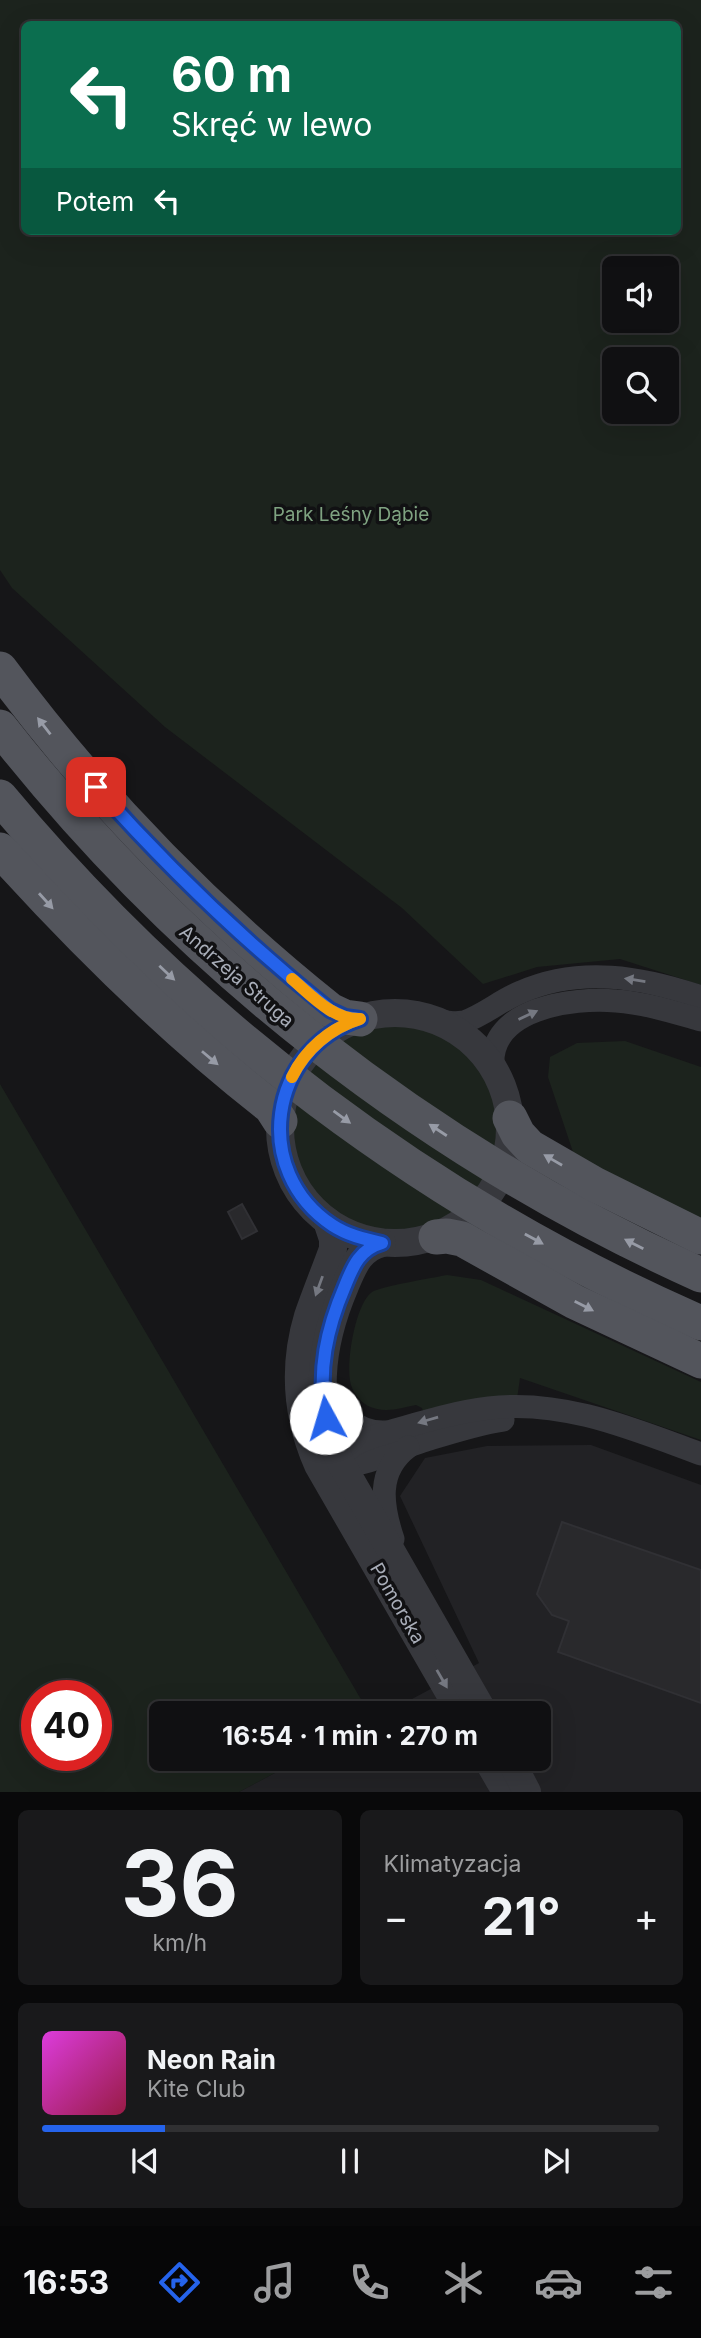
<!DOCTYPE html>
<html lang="pl">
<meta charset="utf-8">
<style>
body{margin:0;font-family:Inter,sans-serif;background:#19191b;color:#f1f3f6;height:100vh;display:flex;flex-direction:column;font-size:26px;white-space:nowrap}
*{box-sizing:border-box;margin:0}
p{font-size:23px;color:#9c9d9f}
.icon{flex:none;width:38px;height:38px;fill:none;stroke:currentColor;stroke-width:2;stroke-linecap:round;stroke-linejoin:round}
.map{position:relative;height:1792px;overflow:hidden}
.side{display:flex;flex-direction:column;gap:18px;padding:18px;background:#09090a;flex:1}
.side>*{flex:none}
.top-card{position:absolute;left:21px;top:21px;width:660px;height:214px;border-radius:10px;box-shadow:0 7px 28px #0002,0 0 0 2px #303032;background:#0b6e4f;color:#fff;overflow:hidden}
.controls{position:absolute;left:602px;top:256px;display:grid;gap:14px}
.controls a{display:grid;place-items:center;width:77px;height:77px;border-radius:10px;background:#101012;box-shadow:0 7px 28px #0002,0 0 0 2px #303032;font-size:35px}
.speed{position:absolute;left:21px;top:1680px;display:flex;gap:14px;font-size:35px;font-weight:700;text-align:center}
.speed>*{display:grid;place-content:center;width:91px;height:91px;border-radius:50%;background:#101012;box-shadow:0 7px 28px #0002,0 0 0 2px #303032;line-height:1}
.speed .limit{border:10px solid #d22;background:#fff;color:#111}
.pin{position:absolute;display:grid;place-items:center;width:60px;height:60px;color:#fff;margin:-30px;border-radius:14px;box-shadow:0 4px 10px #0006}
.me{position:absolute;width:77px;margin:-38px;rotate:354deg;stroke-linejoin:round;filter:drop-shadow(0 0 5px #0008)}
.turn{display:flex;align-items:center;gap:24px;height:147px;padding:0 35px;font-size:32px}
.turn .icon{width:91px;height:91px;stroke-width:2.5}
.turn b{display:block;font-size:49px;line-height:60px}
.then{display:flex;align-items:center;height:66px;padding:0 35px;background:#0003;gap:14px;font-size:26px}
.big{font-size:52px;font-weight:700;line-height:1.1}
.side .widget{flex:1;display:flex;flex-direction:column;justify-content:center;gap:10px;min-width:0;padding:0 24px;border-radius:10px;background:#19191b}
.side .dial{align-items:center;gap:0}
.dial b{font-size:91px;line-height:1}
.song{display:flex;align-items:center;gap:21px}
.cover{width:84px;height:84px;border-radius:10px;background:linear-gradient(135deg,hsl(300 70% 55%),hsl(340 70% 35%))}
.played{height:7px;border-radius:4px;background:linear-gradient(90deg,#2563eb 20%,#303032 20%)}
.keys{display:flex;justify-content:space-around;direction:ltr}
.heat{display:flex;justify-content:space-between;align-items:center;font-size:38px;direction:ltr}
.side .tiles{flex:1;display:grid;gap:18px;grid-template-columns:1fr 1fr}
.widget:last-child{grid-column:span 2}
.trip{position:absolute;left:149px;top:1701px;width:402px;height:70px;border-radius:10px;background:#101012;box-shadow:0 7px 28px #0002,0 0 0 2px #303032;font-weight:700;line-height:70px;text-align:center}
.dock{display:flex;height:112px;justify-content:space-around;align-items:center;background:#060607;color:#9c9d9f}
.dock .icon{width:49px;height:49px}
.dock .selected{color:#2563eb}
.dock b{font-size:32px;color:#f1f3f6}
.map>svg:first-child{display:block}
</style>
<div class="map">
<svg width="701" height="1792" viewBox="0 0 701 1792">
<rect width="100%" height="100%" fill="#161618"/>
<polygon fill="#222225" points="591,1445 701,1485 701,1792 239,1792 301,1759 539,1759 539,1713 386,1713 479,1663 400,1496 425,1458 487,1446"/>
<g fill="#1c231d" fill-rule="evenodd">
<path d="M 0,0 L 701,0 L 701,985 L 620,959 L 537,967 L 483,984 L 402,908 L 165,727 L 12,588 L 0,570 ZM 24,24 L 677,24 L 677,231 L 24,231 ZM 614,268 L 667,268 L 667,320 L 614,320 ZM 614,359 L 667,359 L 667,411 L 614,411 Z"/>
<circle cx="395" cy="1128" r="102"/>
<polygon points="625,1041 701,1067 701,1223 574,1155 548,1077 550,1057 577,1043"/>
<path d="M 0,1084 L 369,1713 L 161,1713 L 161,1759 L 301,1759 L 239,1792 L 0,1792 ZM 37,1696 L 96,1696 L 96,1755 L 37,1755 Z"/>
<path d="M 447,1275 L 481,1280 L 701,1382 L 701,1440 L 520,1378 L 517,1399 L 424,1415 L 422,1408 L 416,1405 C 400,1408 385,1414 368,1406 C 360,1401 354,1394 351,1385 C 345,1366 355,1304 372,1292 C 382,1286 433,1278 447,1275 Z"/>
</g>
<g fill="#29292c" stroke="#303034" stroke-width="2">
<polygon points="242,1204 257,1231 242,1239 228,1212"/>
<polygon points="562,1522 701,1570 701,1703 558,1652 569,1621 552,1615 537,1594"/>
</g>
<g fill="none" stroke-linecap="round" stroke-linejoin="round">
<g stroke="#37383d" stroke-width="23">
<path d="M 438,1021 L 454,1023 L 464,1022 C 484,1015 501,1000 521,992 C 580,966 642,977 701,997"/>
<path d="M 493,1067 C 488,1008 573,997 616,1001 C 645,1003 673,1012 701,1020"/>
<path d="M 324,1384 C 334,1410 356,1434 386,1432"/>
<path d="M 328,1463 C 358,1472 394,1450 423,1441 C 449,1433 476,1424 503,1420"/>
<path d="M 333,1473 C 341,1443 369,1438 395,1430 C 426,1421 456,1412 489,1408 C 563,1399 633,1429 701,1454"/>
<path d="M 393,1539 C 382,1506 376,1471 408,1447"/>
</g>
<g stroke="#37383d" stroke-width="28">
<circle cx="395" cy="1128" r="115"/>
<path d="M 327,1221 L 333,1239 L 333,1249 C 325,1271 316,1293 308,1316 C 293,1366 297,1417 318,1465 L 461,1713"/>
<path d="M 382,1243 C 360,1248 353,1267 345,1286 C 319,1347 313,1404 342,1465 L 484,1713"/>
<polyline points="487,1759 506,1792"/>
<polyline points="510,1759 527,1792"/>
</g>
<g stroke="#53555c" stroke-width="35">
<path d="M 0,669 C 95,797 206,911 330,1010 L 345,1017 L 360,1019"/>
<path d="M 0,727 C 185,963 427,1152 701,1275"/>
<path d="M 0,797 C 188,1023 431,1206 701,1323"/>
<path d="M 0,850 C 84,943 172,1030 271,1107 L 280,1121"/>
<polyline points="510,1118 518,1134 530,1147 594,1184 701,1237"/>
<polyline points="436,1237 447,1236 462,1239 575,1302 701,1361"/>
</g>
</g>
<defs><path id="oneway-solid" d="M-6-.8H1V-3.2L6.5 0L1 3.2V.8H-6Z" transform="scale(1.75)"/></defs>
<g fill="#979ba6">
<use href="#oneway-solid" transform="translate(44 726) rotate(-128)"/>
<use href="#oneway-solid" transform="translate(46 901) rotate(48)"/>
<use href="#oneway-solid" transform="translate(167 973) rotate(43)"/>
<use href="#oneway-solid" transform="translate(210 1058) rotate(40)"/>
<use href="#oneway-solid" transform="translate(342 1117) rotate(36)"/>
<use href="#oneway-solid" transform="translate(438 1130) rotate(-147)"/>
<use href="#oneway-solid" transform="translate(553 1160) rotate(-150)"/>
<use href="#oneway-solid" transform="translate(534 1239) rotate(29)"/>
<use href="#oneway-solid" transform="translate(634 1244) rotate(-153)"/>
<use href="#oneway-solid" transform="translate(584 1306) rotate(27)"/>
</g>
<g fill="#757881">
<use href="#oneway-solid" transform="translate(635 980) rotate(-171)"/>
<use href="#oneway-solid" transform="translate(528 1015) rotate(-25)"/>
<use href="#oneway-solid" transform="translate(319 1286) rotate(110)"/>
<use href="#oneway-solid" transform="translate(428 1420) rotate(164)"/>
<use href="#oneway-solid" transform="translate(442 1679) rotate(60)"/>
</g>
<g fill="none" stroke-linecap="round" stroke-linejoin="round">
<g stroke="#184099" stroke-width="18">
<path id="route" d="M 96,787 C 168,868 246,943 330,1010 L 345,1017 L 360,1019 C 268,1049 251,1171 332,1225 C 347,1235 364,1239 382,1243 C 360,1249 353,1266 345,1286 C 327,1328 317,1371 326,1418"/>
</g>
<use href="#route" stroke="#2563eb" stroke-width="12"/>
<path stroke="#f59e0b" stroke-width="12" d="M 292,1077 C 305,1050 330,1028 360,1019 C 333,1020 311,995 292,979"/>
</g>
<g text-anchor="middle" stroke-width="7" stroke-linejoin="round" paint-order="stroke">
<g font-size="19" fill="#7fa381" stroke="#111113">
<text x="351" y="521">Park Leśny Dąbie</text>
</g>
<g font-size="19" fill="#a8adb8" stroke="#111113">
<text transform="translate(237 976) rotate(41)" y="7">Andrzeja Struga</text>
<text transform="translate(398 1603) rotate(60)" y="7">Pomorska</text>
</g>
</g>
</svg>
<div class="controls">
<a><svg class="icon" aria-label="sound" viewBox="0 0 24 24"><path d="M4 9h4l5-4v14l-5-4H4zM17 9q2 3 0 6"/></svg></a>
<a><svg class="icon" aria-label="search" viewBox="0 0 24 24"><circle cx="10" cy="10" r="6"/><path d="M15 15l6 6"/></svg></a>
</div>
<div class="speed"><div class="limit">40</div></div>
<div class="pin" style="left:96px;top:787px;background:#d93025"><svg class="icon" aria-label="arrive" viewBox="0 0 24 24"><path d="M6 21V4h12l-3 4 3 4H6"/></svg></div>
<svg class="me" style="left:326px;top:1418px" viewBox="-20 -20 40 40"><circle r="19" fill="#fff"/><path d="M0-13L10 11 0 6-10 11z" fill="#2563eb"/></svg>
<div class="trip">16:54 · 1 min · 270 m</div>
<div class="top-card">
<div class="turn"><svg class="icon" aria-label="left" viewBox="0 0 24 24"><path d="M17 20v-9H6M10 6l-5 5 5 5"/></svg><div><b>60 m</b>Skręć w lewo</div></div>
<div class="then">Potem<svg class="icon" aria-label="left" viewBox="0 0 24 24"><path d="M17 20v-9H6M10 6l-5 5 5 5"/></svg></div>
</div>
</div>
<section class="side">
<div class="tiles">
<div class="widget dial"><b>36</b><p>km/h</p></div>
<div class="widget"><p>Klimatyzacja</p>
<div class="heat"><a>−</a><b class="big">21°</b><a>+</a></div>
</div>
<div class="widget">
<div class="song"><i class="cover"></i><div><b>Neon Rain</b><p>Kite Club</p></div></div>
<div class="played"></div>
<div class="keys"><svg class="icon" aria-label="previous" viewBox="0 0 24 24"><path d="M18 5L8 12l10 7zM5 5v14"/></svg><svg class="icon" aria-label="pause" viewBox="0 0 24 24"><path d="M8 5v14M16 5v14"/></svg><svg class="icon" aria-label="next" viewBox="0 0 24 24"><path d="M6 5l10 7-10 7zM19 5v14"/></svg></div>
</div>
</div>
</section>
<nav class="dock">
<b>16:53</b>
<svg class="icon selected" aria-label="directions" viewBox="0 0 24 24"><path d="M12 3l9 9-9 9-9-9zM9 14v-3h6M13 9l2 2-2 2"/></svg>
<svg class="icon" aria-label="music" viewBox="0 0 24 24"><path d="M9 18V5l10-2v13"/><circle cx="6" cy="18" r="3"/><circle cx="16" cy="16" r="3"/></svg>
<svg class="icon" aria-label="phone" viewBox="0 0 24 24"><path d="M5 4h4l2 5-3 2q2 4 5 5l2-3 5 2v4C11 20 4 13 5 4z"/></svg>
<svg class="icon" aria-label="climate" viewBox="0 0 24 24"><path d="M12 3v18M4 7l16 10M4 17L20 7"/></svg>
<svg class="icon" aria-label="car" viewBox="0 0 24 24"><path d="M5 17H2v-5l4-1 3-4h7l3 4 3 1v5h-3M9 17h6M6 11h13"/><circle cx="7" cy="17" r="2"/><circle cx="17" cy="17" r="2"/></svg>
<svg class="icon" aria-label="filters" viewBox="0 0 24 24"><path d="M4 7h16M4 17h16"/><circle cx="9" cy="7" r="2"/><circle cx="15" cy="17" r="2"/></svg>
</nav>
